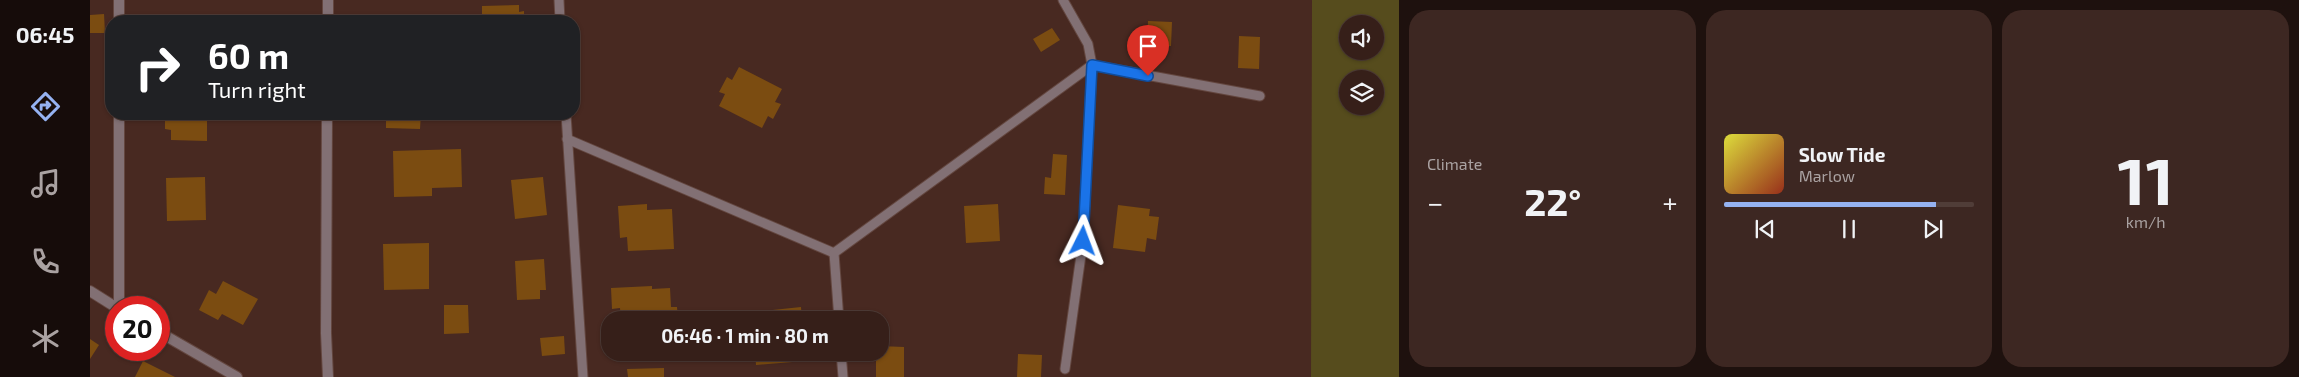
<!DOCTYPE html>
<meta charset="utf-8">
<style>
body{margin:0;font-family:"Exo 2",sans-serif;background:#3d2722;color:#f1f3f6;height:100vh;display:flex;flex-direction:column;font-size:19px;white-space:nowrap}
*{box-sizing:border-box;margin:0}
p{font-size:16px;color:#aaa2a2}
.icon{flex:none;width:28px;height:28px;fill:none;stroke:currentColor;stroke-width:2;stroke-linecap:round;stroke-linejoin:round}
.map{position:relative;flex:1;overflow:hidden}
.sheet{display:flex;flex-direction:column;gap:10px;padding:10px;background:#1e110e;width:900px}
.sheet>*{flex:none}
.banner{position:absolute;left:15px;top:15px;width:475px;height:105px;border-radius:20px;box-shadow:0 1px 4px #0004,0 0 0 1px #503d38;background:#202124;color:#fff;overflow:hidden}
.fabs{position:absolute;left:1249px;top:15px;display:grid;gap:10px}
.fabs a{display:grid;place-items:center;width:45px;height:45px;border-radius:50%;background:#361f19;box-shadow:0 1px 4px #0004,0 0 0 1px #503d38;font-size:25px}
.speed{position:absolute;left:15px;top:296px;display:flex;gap:10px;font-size:25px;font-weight:700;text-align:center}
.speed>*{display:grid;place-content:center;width:65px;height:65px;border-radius:50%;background:#361f19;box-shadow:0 1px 4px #0004,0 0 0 1px #503d38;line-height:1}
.speed .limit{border:8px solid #d22;background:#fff;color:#111}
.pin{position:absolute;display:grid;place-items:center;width:42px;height:42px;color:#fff;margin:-51px -21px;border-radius:50% 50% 50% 0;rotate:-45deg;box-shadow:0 0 5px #0007}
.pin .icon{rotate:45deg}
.me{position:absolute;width:55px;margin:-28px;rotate:3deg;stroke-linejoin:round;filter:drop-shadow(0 0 4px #0008)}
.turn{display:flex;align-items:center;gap:18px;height:105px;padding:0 20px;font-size:22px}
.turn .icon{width:65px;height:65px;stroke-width:2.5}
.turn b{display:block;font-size:35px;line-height:42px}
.big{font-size:38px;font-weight:700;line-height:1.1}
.sheet .card{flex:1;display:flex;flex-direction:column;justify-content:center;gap:8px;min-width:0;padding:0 18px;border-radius:20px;background:#3d2722}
.sheet .dial{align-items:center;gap:0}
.dial b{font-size:65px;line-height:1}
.song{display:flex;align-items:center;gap:15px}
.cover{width:60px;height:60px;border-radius:8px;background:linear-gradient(135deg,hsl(60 70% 55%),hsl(10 70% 35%))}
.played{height:5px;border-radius:2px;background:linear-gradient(90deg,#95b2f1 85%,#503d38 85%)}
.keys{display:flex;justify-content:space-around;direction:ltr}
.heat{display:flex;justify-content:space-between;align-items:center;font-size:28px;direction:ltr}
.sheet .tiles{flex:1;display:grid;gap:10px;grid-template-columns:repeat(3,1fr)}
.trip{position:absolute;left:511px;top:311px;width:288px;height:50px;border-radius:20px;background:#361f19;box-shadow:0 1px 4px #0004,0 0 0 1px #503d38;font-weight:700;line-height:50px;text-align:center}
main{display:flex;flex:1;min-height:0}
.menu{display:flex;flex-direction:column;width:90px;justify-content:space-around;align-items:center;background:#160c0a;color:#aaa2a2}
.menu .icon{width:35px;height:35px}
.menu .current{color:#95b2f1}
.menu b{font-size:22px;color:#f1f3f6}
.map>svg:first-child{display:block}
</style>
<main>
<nav class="menu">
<b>06:45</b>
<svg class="icon current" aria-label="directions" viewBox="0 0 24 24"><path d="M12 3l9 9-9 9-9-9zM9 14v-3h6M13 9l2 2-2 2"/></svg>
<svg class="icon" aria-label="music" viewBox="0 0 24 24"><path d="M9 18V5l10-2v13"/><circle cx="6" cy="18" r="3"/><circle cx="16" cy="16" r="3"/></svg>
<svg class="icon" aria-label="phone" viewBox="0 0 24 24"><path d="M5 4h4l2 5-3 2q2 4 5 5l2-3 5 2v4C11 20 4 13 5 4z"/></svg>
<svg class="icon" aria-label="climate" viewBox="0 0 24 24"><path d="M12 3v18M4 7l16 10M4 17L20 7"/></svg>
</nav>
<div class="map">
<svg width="1309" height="377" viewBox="0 0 1309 377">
<rect width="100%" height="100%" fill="#482921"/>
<path fill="#564c1d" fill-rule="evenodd" d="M 1222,0 L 1309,0 L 1309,377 L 1221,377 ZM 1258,24 L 1285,24 L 1285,51 L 1258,51 ZM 1258,79 L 1285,79 L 1285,106 L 1258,106 Z"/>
<g fill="#7b4c11">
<polygon points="429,5 429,12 434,11 434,21 392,21 392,6"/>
<polygon points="14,14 15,33 0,33 0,15"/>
<rect x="294" y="16" width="40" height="5"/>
<polygon points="1058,21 1082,22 1081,46 1057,47"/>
<polygon points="962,28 970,40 951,52 943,39"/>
<polygon points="1149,36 1170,37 1169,69 1148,68"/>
<polygon points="649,67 692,89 685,102 691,104 683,119 678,116 672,128 629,106 635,94 629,92 637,77 642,80"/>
<polygon points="75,114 117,114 117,141 81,140 81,130 75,129"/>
<polygon points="296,114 331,114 330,129 296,128"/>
<polygon points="371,149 372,187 342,188 342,196 304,197 303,151"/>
<polygon points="963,154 977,155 975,195 954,194 955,177 961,178"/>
<polygon points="115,177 116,220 77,221 76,178"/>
<polygon points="453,177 457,215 425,219 421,180"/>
<polygon points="557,204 557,210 582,209 584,249 538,251 537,237 530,238 528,206"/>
<polygon points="908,204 910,241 876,243 874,206"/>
<polygon points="1028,205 1060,209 1059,216 1069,217 1066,240 1057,238 1055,252 1023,248"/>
<polygon points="339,243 339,289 294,290 293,244"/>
<polygon points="454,259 456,290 450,290 450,299 427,300 425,261"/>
<polygon points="133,281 168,299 153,325 132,314 128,320 109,310 119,290 126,294"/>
<polygon points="562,286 562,289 580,288 581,307 587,307 588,320 531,320 530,308 522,309 521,288"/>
<polygon points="354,305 378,305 379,333 354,334"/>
<polygon points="711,307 712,320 674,320 673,311"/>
<polygon points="474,336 475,354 452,356 450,338"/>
<polygon points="0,339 9,345 0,359"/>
<polygon points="790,346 814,347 814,377 786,377 786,352 790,352"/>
<polygon points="665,352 715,352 715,361 666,365"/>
<polygon points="928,354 952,355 951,377 927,377"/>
<polygon points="53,361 85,377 45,377"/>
<polygon points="574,368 574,377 538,377 537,369"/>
</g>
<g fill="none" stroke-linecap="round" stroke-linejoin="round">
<g stroke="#63463f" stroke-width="11">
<g id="lane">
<polyline points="469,0 470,21"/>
<polyline points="973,0 998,44 1002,65 993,241 975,369"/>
<polyline points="476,114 493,377"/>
<polyline points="477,139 744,253"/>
<polyline points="749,320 744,253 1002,65 1170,96"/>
<polyline points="751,352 753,377"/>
</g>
</g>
<g stroke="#63463f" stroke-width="12">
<g id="street">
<polyline points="29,21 29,0"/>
<polyline points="238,21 238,0"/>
<polyline points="237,114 236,333 238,377"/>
<polyline points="0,291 27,308"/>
<polyline points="29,308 29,114"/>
<polyline points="69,332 147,377"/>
</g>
</g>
<use href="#lane" stroke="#827074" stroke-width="9"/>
<use href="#street" stroke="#827074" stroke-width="10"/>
</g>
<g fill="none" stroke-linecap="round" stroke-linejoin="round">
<g stroke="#114b97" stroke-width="12">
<polyline id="route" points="993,241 1002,65 1058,76"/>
</g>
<use href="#route" stroke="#1a73e8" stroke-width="9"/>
</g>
</svg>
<div class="fabs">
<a><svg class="icon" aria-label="sound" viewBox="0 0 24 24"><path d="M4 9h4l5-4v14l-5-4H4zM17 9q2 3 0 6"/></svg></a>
<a><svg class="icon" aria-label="layers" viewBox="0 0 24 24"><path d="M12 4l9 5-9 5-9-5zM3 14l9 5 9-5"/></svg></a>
</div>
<div class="speed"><div class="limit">20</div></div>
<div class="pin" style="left:1058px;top:76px;background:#d93025"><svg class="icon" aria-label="arrive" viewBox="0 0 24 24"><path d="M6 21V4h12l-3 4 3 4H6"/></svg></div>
<svg class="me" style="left:993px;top:241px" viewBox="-20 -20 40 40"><path d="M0-17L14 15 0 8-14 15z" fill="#1a73e8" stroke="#fff" stroke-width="4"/></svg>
<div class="trip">06:46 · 1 min · 80 m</div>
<div class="banner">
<div class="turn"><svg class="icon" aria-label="right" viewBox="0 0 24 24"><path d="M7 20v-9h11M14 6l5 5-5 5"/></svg><div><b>60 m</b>Turn right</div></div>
</div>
</div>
<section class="sheet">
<div class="tiles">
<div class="card"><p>Climate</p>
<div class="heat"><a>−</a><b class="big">22°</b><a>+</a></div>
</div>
<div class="card">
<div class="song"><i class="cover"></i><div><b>Slow Tide</b><p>Marlow</p></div></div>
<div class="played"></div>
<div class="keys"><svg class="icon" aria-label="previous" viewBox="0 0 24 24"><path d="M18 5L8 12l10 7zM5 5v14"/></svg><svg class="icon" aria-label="pause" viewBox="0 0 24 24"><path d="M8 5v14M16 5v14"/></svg><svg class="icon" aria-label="next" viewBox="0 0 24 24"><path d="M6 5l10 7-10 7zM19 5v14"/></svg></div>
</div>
<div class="card dial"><b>11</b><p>km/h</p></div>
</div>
</section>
</main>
